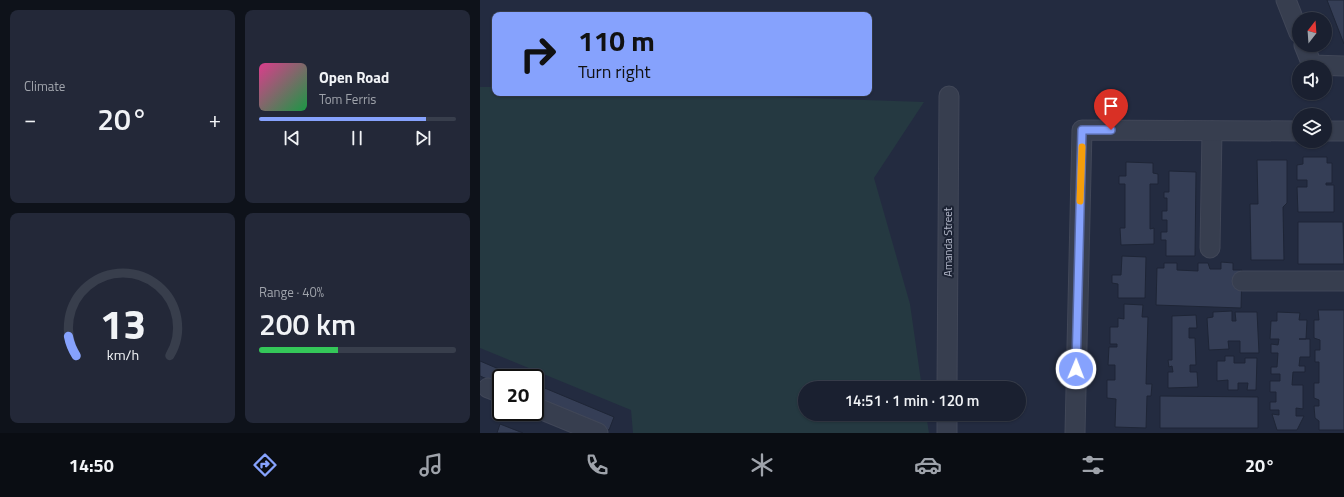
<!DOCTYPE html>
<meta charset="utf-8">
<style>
body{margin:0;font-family:"Titillium Web",sans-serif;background:#232838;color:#f1f3f6;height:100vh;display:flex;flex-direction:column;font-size:15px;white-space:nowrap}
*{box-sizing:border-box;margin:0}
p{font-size:13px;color:#9fa3ab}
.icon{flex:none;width:22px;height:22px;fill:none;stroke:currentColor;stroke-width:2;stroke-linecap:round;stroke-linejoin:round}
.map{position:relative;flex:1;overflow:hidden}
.drawer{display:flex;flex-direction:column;gap:10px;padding:10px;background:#0e121a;width:480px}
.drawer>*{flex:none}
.hud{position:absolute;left:12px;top:12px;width:380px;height:84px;border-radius:8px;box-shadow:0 1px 3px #0004,0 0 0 1px #383e4c;background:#86a2fd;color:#111;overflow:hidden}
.needle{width:26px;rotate:17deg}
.controls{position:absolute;left:812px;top:12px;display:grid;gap:8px}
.controls a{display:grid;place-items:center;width:40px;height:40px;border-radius:50%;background:#1a2030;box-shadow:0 1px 3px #0004,0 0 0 1px #383e4c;font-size:20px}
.speed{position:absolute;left:12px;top:369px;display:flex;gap:8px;font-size:20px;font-weight:700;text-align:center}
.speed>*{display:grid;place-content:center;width:52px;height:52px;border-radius:50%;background:#1a2030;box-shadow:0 1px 3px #0004,0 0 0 1px #383e4c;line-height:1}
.speed .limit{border:2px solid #111;border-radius:6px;background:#fff;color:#111}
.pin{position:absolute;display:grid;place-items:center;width:34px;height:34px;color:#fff;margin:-41px -17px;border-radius:50% 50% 50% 0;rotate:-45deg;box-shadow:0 0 4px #0007}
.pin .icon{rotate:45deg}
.me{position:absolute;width:44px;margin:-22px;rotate:1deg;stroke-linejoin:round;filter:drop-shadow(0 0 3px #0008)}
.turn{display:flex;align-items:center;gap:14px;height:84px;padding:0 20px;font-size:18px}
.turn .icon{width:52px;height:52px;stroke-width:2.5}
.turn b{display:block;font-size:28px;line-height:34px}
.big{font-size:30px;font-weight:600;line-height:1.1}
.drawer .tile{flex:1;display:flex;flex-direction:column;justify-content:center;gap:6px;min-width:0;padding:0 14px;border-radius:8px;background:#232838}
.drawer .dial{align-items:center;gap:0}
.dial svg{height:104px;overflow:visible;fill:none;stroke:#383e4c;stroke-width:7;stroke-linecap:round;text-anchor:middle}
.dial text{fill:#f1f3f6;stroke:none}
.song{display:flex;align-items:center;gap:12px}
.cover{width:48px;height:48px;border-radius:6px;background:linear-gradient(135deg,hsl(330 70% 55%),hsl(140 70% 35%))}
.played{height:4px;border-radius:2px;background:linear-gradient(90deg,#86a2fd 85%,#383e4c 85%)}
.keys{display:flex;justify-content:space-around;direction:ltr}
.heat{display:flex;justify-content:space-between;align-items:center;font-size:22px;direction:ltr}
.charge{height:6px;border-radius:3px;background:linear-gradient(90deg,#34c759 40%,#383e4c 0)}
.drawer .tiles{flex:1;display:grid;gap:10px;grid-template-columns:repeat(2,1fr)}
.trip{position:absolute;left:318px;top:381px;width:228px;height:40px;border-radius:20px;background:#1a2030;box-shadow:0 1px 3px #0004,0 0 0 1px #383e4c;font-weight:600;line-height:40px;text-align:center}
.menu{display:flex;height:64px;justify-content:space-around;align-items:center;background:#0a0d13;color:#9fa3ab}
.menu .icon{width:28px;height:28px}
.menu .current{color:#86a2fd}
.menu b{font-size:18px;color:#f1f3f6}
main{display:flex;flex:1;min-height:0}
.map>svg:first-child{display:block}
</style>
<main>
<section class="drawer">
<div class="tiles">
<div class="tile"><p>Climate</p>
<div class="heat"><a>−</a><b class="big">20°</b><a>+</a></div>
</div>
<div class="tile">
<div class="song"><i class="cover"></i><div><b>Open Road</b><p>Tom Ferris</p></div></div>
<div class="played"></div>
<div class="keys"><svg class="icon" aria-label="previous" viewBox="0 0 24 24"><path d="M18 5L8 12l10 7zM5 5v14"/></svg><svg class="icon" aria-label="pause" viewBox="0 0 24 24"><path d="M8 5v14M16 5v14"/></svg><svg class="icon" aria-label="next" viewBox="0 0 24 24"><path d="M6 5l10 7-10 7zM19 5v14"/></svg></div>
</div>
<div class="tile dial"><svg viewBox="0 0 100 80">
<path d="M14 69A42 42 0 1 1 86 69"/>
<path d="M14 69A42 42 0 0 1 8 54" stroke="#86a2fd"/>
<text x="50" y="56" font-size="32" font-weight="700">13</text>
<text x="50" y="72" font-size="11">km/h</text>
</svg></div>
<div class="tile"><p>Range · 40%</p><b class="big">200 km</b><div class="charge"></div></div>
</div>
</section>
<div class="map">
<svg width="864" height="433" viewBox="0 0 864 433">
<rect width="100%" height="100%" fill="#232b40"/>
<polygon fill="#253941" points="0,87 15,87 15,93 184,93 444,102 394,178 430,304 442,388 325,388 325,414 446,414 449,433 153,433 151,410 0,348"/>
<g fill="#353e56" stroke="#1e2536">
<polygon points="847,0 864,0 864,44"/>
<polygon points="823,157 847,157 847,163 852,163 852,183 846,183 846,185 854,185 854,212 818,212 817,187 827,187 827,180 817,180 817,165 823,164"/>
<polygon points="777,160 807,160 807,203 803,207 804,260 771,260 770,204 778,204"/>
<polygon points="646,162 673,163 673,173 678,174 678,184 670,184 670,229 674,228 674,244 641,245 640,228 645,228 645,184 639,184 639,176 646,176"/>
<polygon points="689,171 716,172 715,256 686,256 686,240 681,240 681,232 687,232 687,220 682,220 682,211 687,211 687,198 684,198 684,192 689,192"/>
<polygon points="818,222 863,222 864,264 818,264"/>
<polygon points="642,256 666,257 665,298 638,298 638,284 632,283 632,275 641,275"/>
<polygon points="741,262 753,263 753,270 762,270 761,308 676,305 677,268 684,268 684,263 697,263 697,270 718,271 718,263 728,263 730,269 741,269"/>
<polygon points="644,304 663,305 662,317 668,317 666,384 672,384 671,396 667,396 666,428 635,427 636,399 627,398 627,380 635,380 635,365 628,365 629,347 637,347 637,344 630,344 630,327 638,327 638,318 644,319"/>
<polygon points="838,310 864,310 864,430 839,430 839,421 835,418 834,406 839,406 839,400 834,398 834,383 839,383 839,362 835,362 835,350 840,350 840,340 834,338 834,320 839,320"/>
<polygon points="752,311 752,321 756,321 755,312 777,312 779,353 760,353 760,341 748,341 749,349 729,350 727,318 733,317 733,312"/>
<polygon points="797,312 820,313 819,320 827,320 826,339 819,339 830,339 830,357 820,357 819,366 825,366 825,372 813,372 812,385 823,385 823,409 816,408 816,416 824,416 817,430 797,430 792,414 799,415 799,410 790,410 790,402 796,402 796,392 790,392 790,381 800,381 800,374 791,374 791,367 797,367 798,353 791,353 791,344 798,345 799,339 790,339 791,321 797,321"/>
<polygon points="716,315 717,328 709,328 709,338 715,338 716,365 710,365 710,372 717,372 718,387 688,388 688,372 693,372 692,366 689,367 688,360 692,360 692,316"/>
<polygon points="745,356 754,356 754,363 765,363 765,358 777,358 776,390 767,390 768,383 758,383 758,390 748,390 748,380 737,381 737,361 745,361"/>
<polygon points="0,361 40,378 21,378 21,385 0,376"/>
<polygon points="55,384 134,417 129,430 55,399"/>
<polygon points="680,396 778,397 778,428 680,428"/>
<polygon points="20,424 43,433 17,433"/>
</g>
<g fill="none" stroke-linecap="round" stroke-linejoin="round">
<g stroke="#414758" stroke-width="21">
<g id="minor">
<polyline points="806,0 819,33"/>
<polyline points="824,45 832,65 864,66"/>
<polyline points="845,131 864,131"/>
<polyline points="730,248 732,131"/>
<polyline points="762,281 864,281"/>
<polyline points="8,388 21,393"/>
<polyline points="467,388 469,96"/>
<polyline points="55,407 118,433"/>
<polyline points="467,433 467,414"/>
<polyline points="595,433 602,130 819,131"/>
</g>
</g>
<use href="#minor" stroke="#373e4f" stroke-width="19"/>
</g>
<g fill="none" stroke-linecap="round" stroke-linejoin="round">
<g stroke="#5769a4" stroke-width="10">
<polyline id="route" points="596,369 602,130 631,130"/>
</g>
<use href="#route" stroke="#86a2fd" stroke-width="7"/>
<polyline stroke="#f59e0b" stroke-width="7" points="600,201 602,147"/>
</g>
<g text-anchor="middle" stroke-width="4" stroke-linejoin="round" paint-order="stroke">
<g font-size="11" fill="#b4b9ca" stroke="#1c2334">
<text transform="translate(468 242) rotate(-90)" y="4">Amanda Street</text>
</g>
</g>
</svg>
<div class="controls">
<a><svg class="needle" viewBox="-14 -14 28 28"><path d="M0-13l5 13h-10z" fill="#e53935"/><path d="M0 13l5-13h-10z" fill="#9fa3ab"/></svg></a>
<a><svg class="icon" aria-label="sound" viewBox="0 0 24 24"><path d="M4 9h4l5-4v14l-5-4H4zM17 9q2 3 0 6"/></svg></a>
<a><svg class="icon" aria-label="layers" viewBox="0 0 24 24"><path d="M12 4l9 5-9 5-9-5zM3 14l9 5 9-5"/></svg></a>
</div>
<div class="speed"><div class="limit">20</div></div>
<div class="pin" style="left:631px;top:130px;background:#d93025"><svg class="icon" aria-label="arrive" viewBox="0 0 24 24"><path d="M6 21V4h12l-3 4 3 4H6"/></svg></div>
<svg class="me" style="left:596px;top:369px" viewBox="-20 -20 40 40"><circle r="17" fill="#86a2fd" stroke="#fff" stroke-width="3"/><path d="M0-11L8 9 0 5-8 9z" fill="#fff"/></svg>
<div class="trip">14:51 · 1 min · 120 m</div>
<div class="hud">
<div class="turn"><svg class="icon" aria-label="right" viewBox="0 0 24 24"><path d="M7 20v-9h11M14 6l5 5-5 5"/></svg><div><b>110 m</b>Turn right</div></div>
</div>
</div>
</main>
<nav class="menu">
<b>14:50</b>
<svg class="icon current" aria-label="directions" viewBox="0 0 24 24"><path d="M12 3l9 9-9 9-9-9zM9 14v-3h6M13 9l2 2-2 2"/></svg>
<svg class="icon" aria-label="music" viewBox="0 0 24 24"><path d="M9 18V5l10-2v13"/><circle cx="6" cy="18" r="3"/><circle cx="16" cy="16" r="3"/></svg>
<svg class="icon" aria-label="phone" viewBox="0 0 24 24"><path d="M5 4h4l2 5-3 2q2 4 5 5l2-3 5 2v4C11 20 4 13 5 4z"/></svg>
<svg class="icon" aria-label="climate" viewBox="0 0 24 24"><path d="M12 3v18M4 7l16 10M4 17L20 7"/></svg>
<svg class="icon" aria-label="car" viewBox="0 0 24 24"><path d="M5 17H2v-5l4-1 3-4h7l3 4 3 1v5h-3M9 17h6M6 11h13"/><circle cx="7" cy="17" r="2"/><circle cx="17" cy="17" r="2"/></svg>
<svg class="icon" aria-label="filters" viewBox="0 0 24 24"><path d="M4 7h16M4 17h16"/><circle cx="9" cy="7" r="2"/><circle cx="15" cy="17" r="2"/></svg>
<b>20°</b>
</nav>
